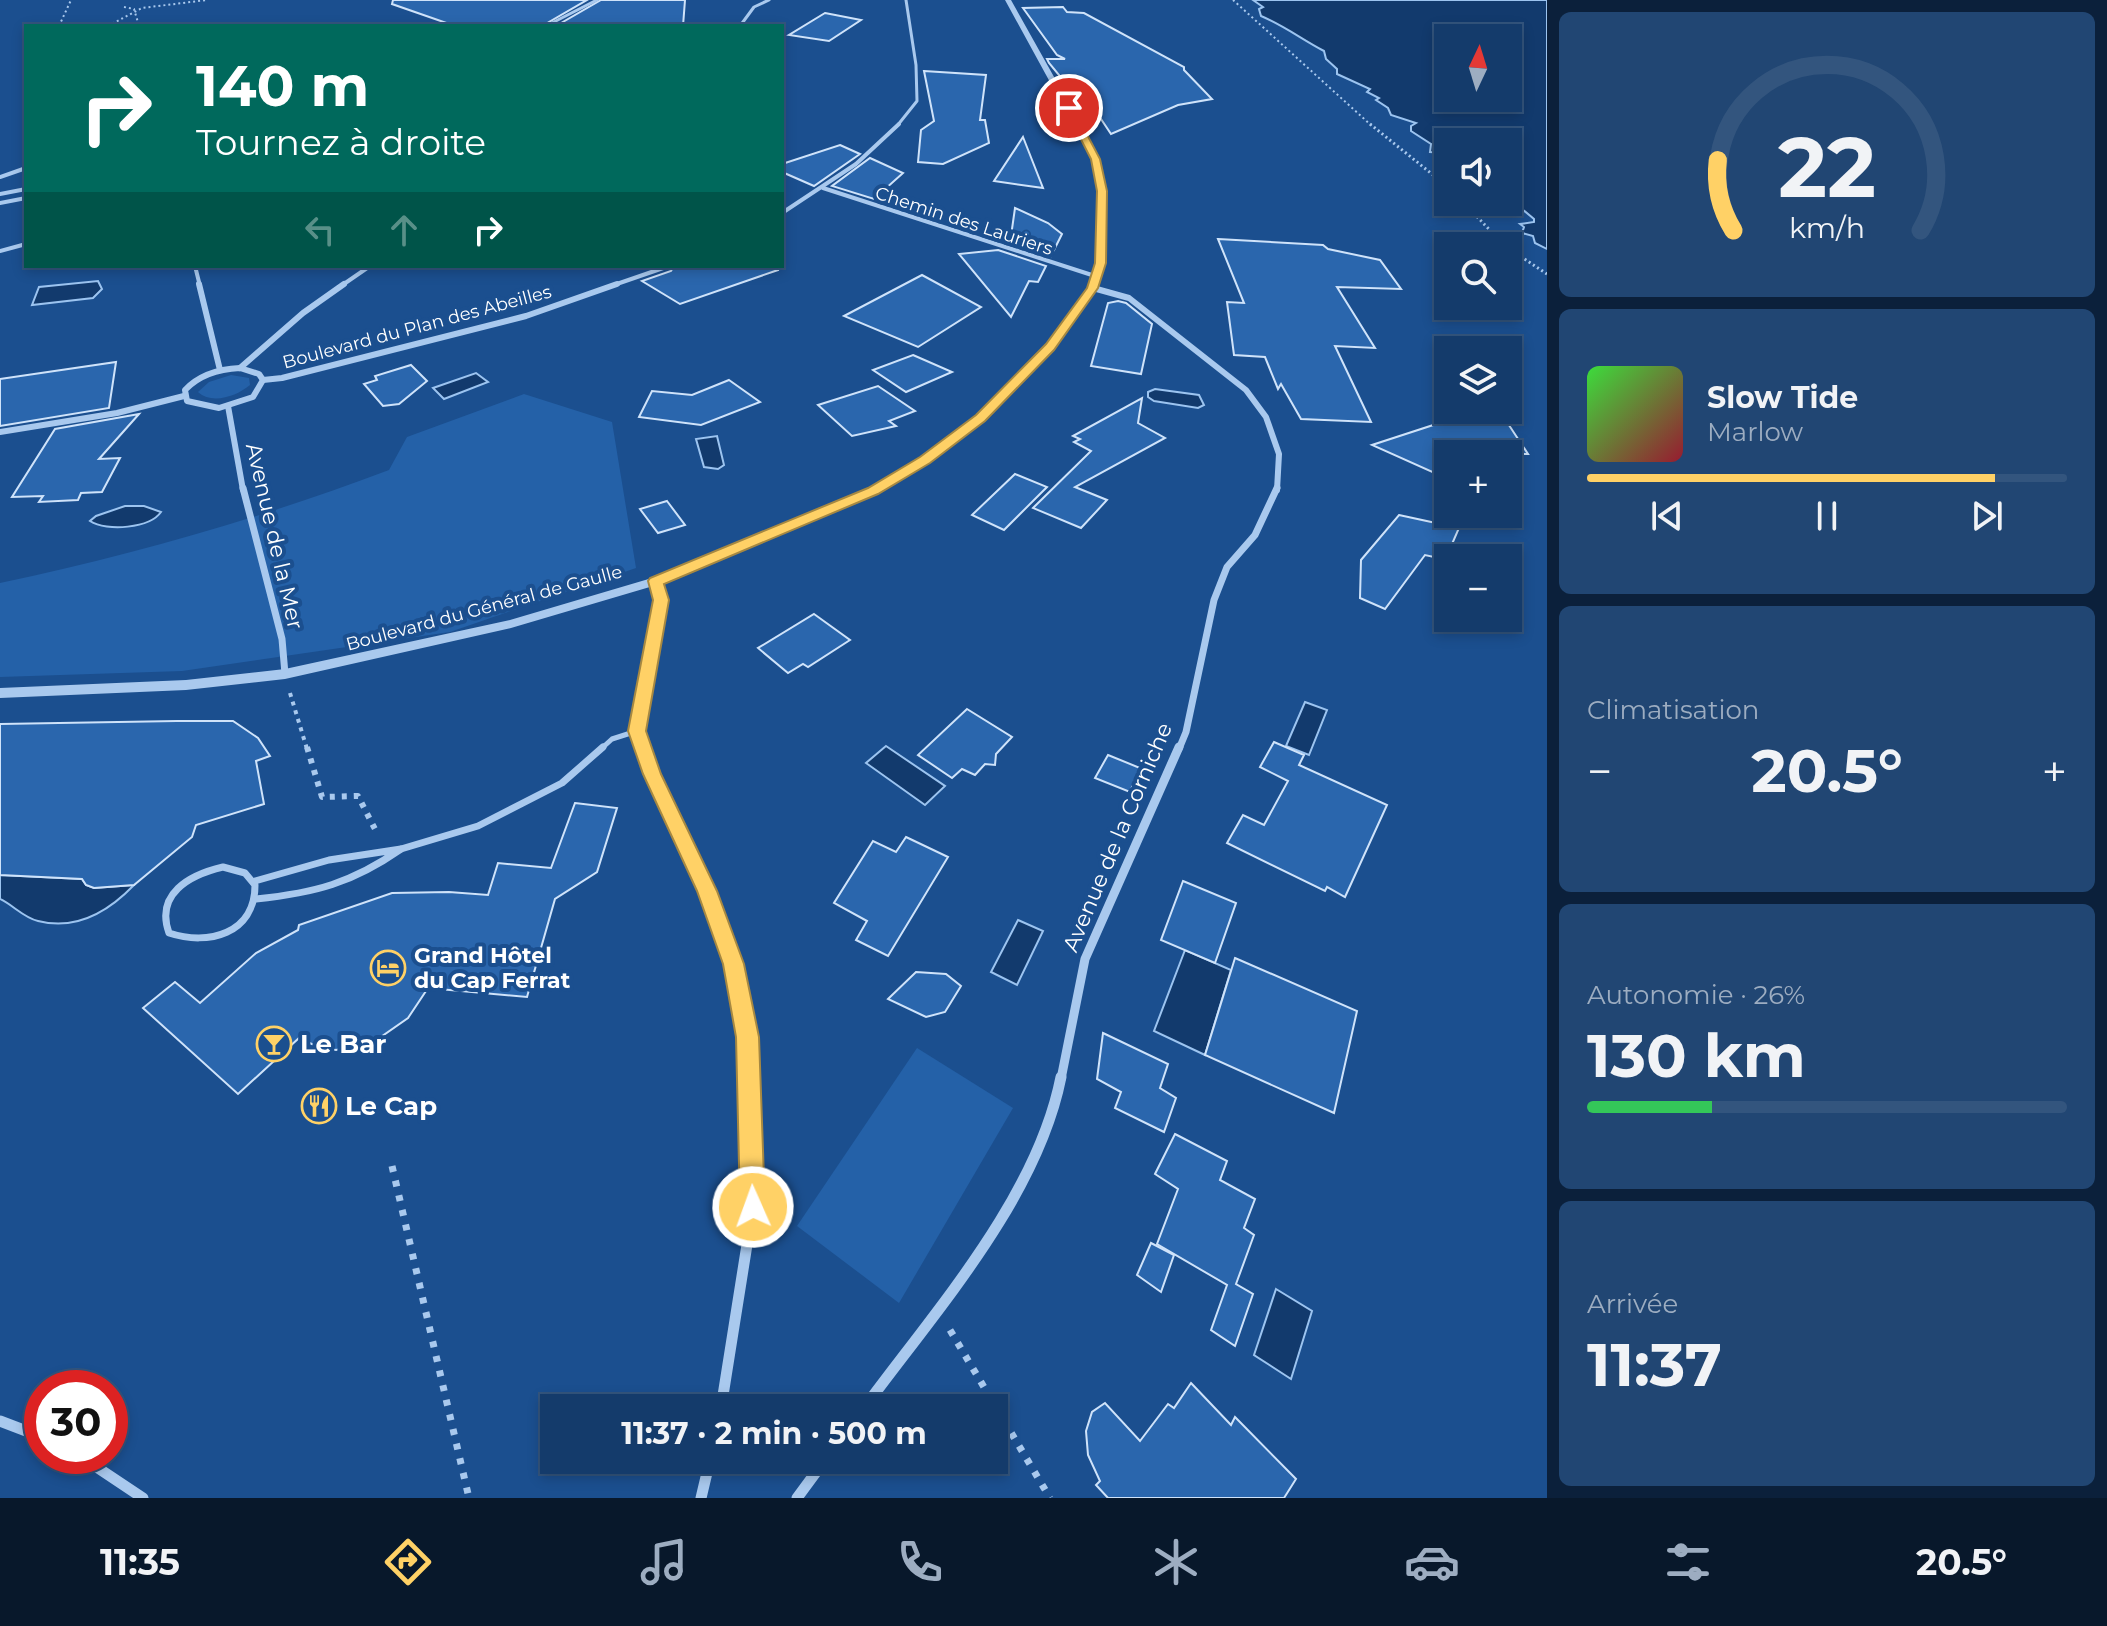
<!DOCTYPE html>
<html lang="fr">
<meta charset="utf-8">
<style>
body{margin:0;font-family:Montserrat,sans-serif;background:#214673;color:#f1f3f6;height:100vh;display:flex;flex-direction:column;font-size:30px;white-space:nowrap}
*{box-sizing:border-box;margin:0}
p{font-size:26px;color:#9dadc1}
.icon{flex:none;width:44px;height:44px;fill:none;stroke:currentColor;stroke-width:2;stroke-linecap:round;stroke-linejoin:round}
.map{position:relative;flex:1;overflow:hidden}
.panel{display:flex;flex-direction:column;gap:12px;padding:12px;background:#0b203b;width:560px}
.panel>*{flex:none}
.top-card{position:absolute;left:24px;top:24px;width:760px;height:244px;border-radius:0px;box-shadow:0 4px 12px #0003,0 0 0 2px #33557e;background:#00695c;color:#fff;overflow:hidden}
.needle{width:52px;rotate:4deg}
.fabs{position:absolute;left:1434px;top:24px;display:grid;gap:16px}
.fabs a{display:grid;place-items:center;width:88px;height:88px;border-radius:0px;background:#143b6b;box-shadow:0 4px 12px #0003,0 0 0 2px #33557e;font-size:40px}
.speed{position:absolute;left:24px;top:1370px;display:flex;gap:16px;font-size:40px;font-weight:700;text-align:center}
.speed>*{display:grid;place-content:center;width:104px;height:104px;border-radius:50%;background:#143b6b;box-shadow:0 4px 12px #0003,0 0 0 2px #33557e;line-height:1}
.speed .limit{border:12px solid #d22;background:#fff;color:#111}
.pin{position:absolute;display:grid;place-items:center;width:68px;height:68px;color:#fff;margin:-34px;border:4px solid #fff;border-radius:50%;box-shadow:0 2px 8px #0007}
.me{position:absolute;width:88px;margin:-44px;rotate:358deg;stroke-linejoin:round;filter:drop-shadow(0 0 6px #0008)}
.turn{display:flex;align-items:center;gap:28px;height:168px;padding:0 40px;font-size:36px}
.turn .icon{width:104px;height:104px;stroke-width:2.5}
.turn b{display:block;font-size:56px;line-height:68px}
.lanes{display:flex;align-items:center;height:76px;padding:0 40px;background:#0003;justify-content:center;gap:40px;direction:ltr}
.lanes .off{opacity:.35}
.big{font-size:60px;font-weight:700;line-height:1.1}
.panel .widget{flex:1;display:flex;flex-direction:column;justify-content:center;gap:12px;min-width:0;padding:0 28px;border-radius:12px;background:#214673}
.panel .dial{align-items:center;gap:0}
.dial svg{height:208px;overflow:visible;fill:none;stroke:#33557e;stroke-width:7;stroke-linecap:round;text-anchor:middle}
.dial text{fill:#f1f3f6;stroke:none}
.song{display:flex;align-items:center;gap:24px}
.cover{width:96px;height:96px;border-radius:12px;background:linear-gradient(135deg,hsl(120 70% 55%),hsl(350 70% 35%))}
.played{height:8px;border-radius:4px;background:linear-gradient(90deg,#ffd166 85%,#33557e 85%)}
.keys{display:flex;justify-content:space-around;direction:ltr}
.heat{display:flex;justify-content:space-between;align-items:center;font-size:44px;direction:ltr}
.charge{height:12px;border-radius:6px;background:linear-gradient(90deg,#34c759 26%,#33557e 0)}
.trip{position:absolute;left:540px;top:1394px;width:468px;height:80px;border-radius:0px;background:#143b6b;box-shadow:0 4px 12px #0003,0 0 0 2px #33557e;font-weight:700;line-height:80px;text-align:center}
.dock{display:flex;height:128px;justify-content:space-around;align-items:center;background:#08182b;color:#9dadc1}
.dock .icon{width:56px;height:56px}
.dock .current{color:#ffd166}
.dock b{font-size:36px;color:#f1f3f6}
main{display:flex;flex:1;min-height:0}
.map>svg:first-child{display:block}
</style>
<main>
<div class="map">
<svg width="1547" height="1498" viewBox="0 0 1547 1498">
<rect width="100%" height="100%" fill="#1b4f8f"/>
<g fill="#2461a8">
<path d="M 231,375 L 249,378 L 250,385 C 237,396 212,405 198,392 L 209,382 Z"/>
<path d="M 524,394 L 612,422 L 636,568 L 450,632 L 182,671 L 0,677 L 0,583 C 133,555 262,518 389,470 L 407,437 Z"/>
<polygon points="917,1048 1013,1108 899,1303 797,1226"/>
</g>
<g fill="#123a6d" stroke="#9cc4f0" stroke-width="2" fill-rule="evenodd">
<path d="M 1253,0 L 1547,0 L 1547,249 L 1535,243 L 1533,236 L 1522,233 L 1524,227 L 1520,224 L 1534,222 L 1534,219 L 1522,209 L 1505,202 L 1508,202 L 1508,142 L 1448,142 L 1448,153 L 1430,152 L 1431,144 L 1411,131 L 1411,126 L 1416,123 L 1391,115 L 1388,108 L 1376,100 L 1379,98 L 1367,92 L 1370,89 L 1337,74 L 1337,69 L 1326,59 L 1324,51 C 1301,39 1285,26 1261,16 L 1259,9 L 1263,7 ZM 1448,38 L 1508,38 L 1508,98 L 1448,98 Z"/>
<polygon points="98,281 102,289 93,298 32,305 39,287"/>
<polygon points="476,373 488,382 444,399 433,388"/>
<polygon points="1155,389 1199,395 1204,405 1198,408 1154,401 1148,397 1148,392"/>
<polygon points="717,436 724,465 718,469 704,467 696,439"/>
<path d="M 125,506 L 144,506 L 161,512 C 150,528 107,532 90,521 L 96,516 Z"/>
<polygon points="1305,702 1327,710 1309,755 1286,746"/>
<polygon points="886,746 945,786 925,805 866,763"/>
<path d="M 0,875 L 82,879 L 86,885 L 94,888 L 134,885 C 109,911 77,931 38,921 C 24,918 13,905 0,899 Z"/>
<polygon points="1018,920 1043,931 1017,985 991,972"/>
<polygon points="1185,950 1231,970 1205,1055 1154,1031"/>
<polygon points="1276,1289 1312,1311 1291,1379 1254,1355"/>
</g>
<g fill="#2a66ad" stroke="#cfe3fa" stroke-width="2">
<polygon points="393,0 587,0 542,26 455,26 392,4"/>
<polygon points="601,0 685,0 683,26 556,26"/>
<polygon points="1063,7 1067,12 1084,13 1184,67 1184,70 1212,99 1178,105 1111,134 1079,86 1068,86 1049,63 1047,59 1065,59 1057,55 1023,8"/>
<polygon points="825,13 861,20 829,41 789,35"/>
<polygon points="924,71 986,75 980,120 985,120 989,143 943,164 918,162 921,130 934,121"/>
<polygon points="1023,137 1043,188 994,181"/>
<polygon points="840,145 860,154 814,186 782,172 782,164"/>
<polygon points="870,158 903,173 874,199 832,186"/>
<polygon points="1015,208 1048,223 1062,234 1051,256 1010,243"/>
<polygon points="1218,239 1323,245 1328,249 1380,260 1401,289 1337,287 1375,348 1335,346 1371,422 1301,419 1281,384 1278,389 1265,357 1234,355 1227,302 1244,303"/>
<polygon points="998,250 1046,266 1038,282 1029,281 1011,317 959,254"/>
<polygon points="674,266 777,266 778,270 680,304 642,281 671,271"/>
<polygon points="922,275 981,307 918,347 844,316"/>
<polygon points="1118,301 1126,303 1152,324 1141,374 1091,366 1108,303"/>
<polygon points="913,355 952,372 906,392 873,370"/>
<polygon points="116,362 109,408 0,426 0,379"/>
<polygon points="411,365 427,381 399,404 383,406 364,384 377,380 375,376"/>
<polygon points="729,380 760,402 701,425 639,417 652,391 692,395"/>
<polygon points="878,386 915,411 889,421 896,426 852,436 818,405"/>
<polygon points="1142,398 1138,423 1165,438 1075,487 1107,500 1081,528 1033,508 1091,451 1074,442 1080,439 1073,436"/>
<polygon points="1466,410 1499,410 1528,454 1448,454 1448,479 1372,445 1467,414"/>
<polygon points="139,414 99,459 120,458 102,492 81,493 78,500 39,502 43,496 12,497 55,429"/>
<polygon points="1015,474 1047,487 1004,530 972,515"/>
<polygon points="667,501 685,525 658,533 640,509"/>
<polygon points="1399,515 1459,528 1452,544 1458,558 1448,560 1425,555 1385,609 1360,598 1361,560"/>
<polygon points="814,614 850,640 808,667 803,664 788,673 758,648"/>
<polygon points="967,709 1012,737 996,754 995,765 985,764 975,775 962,769 952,778 918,755"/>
<polygon points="177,721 233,721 258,738 270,756 256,761 264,804 196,825 192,837 134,885 94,888 86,885 82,879 0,875 0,724"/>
<polygon points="1274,742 1304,755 1299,765 1387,805 1345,897 1327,887 1325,891 1227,843 1243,815 1264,825 1288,781 1260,767"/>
<polygon points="1108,755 1140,768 1130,792 1095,778"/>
<polygon points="575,803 617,808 597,872 555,899 527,997 428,988 408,1018 375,1041 336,1050 316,1046 299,1038 238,1094 143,1008 175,982 200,1003 256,953 298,930 299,925 392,893 449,892 488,895 498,863 551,868"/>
<polygon points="906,837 948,857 888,956 856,940 867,921 834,903 873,841 896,852"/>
<polygon points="1183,881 1236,903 1215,963 1161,940"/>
<polygon points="1235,958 1357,1011 1334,1113 1205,1055"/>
<polygon points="916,972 946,974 961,986 945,1012 926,1017 888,999"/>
<polygon points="1103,1033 1168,1064 1160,1088 1176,1098 1164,1132 1115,1108 1121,1092 1097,1079"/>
<polygon points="1175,1134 1227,1161 1220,1180 1255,1199 1244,1228 1254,1235 1236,1284 1253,1294 1235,1346 1211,1330 1227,1285 1157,1244 1178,1189 1155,1174"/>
<polygon points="1151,1243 1174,1255 1161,1292 1137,1275"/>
<polygon points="1191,1383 1231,1425 1235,1417 1296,1479 1284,1498 1108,1498 1096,1485 1100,1481 1088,1455 1086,1431 1092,1412 1105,1403 1140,1441 1168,1404 1174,1408"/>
</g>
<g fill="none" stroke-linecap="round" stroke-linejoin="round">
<g stroke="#a9c9ee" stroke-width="2" stroke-dasharray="2 3" stroke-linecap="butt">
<polyline points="1233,0 1372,126"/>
<polyline points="124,7 134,9 139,26"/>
<polyline points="59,26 71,0"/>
<polyline points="108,26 142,8 207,0"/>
</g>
<g stroke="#a9c9ee" stroke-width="3" stroke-dasharray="2 3" stroke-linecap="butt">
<polyline points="1370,124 1448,187"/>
<polyline points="1463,202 1505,246"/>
<polyline points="1508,248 1547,274"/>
</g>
<polyline stroke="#a9c9ee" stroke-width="4" stroke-dasharray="4 5" stroke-linecap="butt" points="290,693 307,749"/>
<polyline stroke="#a9c9ee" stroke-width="6" stroke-dasharray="5 7" stroke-linecap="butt" points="307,747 322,797 358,796 377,833"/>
<g stroke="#a9c9ee" stroke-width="7" stroke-dasharray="6 9" stroke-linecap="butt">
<polyline points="392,1166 469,1498"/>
<polyline points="950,1330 1050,1498"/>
</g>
<polyline stroke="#a9c9ee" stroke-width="5" points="601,749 612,739 637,731"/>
<g stroke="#a9c9ee" stroke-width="7">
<polyline points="401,849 478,826 562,783 603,747"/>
<path d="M 223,867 L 245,873 L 255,885 C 255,934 208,946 169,933 C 155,894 189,875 223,867 Z"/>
<path d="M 255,881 L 329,860 L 401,849 C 352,883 315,893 256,899"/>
</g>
<g stroke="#a9c9ee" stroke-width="3">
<polyline points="546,26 597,0"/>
<polyline points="740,26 754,7 769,0"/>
<polyline points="897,126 917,101 916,65 906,0"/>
</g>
<g stroke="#a9c9ee" stroke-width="4">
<polyline points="0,177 26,168"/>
<polyline points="823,188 1098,277"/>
<polyline points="0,194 26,189"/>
<polyline points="0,203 26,198"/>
<polyline points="782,213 856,164 899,124"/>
<polyline points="0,251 26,244"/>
<polyline points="195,266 200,286"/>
<polyline points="341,286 370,266"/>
<polyline points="611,286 669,266"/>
</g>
<g stroke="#a9c9ee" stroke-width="6">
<polyline points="199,284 220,370"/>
<polyline points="1093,288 1129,298 1246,390 1266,417 1279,454 1277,490"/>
<path d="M 240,368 L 259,374 L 263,380 L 253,397 L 219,408 L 187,401 L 185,390 C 200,374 219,369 240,368 Z"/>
<polyline points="240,368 303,313 344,284"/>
<polyline points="263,380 282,378 526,316 617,284"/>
<polyline points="228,406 243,490"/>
<polyline points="0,432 117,413 184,396"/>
</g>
<g stroke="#a9c9ee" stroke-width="7">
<polyline points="243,488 282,639 285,674"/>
<polyline points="643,749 637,731 661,600 656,581"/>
<polyline points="1179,749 1186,732 1214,600 1227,567 1255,535 1277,488"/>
</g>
<g stroke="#a9c9ee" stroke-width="9">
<path d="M 642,747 C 668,821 711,887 734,963 C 745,1000 748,1040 749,1079"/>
<polyline points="1061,1079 1085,959 1179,747"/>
</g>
<g stroke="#a9c9ee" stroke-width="11">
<polyline points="721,1408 753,1207 749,1077"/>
<path d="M 864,1408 C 936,1310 1037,1198 1061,1077"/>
<polyline points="0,1421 42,1437"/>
<polyline points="80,1456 143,1498"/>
<polyline points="701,1498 710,1460"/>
<polyline points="797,1498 825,1460"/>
</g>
<polygon fill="#a9c9ee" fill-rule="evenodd" points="1005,0 1011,0 1100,159 1106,191 1104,263 1097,288 1053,349 985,420 929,462 877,493 660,584 511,628 285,679 186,690 0,698 0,688 186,680 285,669 510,620 652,578 869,489 921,458 977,416 1047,345 1089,288 1096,263 1098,191 1092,159"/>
</g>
<polygon fill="#ffd166" stroke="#a68842" stroke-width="2" points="1069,105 1073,108 1100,159 1107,191 1106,263 1098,288 1054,350 985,421 930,463 878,494 664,584 669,600 646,731 661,774 717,891 744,964 759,1037 765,1207 761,1216 753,1220 744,1216 740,1207 736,1037 723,964 697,891 643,774 628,731 653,600 648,581 650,578 868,488 920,457 976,415 1046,344 1087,288 1095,263 1097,191 1091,159 1065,108"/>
<defs>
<g id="hotel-ring" transform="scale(1.8)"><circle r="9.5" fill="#1b4f8f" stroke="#ffd166" stroke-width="1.5"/><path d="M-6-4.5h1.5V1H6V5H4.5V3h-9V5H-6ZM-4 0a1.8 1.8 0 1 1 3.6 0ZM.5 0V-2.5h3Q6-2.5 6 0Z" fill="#ffd166"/></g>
<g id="bar-ring" transform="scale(1.8)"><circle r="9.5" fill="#1b4f8f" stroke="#ffd166" stroke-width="1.5"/><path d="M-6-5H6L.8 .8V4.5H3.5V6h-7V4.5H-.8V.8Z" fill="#ffd166"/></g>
<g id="restaurant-ring" transform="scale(1.8)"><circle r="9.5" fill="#1b4f8f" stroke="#ffd166" stroke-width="1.5"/><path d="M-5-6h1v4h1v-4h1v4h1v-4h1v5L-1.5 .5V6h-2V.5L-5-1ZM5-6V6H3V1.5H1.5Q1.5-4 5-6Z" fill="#ffd166"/></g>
</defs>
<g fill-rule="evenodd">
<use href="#hotel-ring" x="388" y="968"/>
<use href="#bar-ring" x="274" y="1044"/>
<use href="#restaurant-ring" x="319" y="1106"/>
</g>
<g text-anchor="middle" stroke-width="8" stroke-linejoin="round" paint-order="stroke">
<g font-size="18" fill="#fff" stroke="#1b4f8f">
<text transform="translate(964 221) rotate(18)" y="6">Chemin des Lauriers</text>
<text transform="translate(417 327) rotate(-15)" y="6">Boulevard du Plan des Abeilles</text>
<text transform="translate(484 608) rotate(-15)" y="6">Boulevard du Général de Gaulle</text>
</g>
<g font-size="22" fill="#fff" stroke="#1b4f8f">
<text transform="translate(275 536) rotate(77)" y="8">Avenue de la Mer</text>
<text transform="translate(1117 837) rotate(-67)" y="8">Avenue de la Corniche</text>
</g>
<g font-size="22" font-weight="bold" fill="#fff" stroke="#1b4f8f" text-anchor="start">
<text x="414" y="963">Grand Hôtel<tspan x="414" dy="25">du Cap Ferrat</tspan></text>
</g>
<g font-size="26" font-weight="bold" fill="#fff" stroke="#1b4f8f" text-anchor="start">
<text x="300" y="1053">Le Bar</text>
<text x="345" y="1115">Le Cap</text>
</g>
</g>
</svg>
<div class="fabs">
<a><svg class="needle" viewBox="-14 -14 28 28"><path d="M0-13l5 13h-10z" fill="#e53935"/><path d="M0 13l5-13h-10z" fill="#9dadc1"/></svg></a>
<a><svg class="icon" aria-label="sound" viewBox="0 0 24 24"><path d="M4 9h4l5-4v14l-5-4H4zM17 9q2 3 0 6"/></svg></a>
<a><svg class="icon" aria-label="search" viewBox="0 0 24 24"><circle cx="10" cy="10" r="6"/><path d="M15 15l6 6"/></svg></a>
<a><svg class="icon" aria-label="layers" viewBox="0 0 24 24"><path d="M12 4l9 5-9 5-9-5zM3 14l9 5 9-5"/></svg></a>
<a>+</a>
<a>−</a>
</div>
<div class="speed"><div class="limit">30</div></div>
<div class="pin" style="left:1069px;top:108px;background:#d93025"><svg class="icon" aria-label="arrive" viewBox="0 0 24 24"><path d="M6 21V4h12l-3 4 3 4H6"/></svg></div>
<svg class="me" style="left:753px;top:1207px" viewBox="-20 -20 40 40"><circle r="17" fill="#ffd166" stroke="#fff" stroke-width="3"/><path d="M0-11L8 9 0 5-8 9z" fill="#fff"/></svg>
<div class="trip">11:37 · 2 min · 500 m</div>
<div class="top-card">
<div class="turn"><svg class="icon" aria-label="right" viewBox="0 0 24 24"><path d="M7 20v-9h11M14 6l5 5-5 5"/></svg><div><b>140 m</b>Tournez à droite</div></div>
<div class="lanes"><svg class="icon off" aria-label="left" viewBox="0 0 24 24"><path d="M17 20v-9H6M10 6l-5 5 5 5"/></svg><svg class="icon off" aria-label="ahead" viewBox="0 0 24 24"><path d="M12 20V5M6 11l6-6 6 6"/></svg><svg class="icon" aria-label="right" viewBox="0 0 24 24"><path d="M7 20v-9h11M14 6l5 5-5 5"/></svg></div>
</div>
</div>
<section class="panel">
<div class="widget dial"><svg viewBox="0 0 100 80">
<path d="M14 69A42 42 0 1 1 86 69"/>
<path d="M14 69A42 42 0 0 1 8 42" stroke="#ffd166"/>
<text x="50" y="56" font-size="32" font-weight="700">22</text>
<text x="50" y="72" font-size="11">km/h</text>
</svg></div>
<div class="widget">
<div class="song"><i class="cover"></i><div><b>Slow Tide</b><p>Marlow</p></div></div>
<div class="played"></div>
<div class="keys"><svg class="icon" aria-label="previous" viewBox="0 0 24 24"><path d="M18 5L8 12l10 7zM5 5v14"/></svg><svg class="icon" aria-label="pause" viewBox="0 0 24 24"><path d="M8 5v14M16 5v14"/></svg><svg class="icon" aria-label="next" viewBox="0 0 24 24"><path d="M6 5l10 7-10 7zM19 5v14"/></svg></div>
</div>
<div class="widget"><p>Climatisation</p>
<div class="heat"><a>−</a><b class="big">20.5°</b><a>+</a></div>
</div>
<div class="widget"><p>Autonomie · 26%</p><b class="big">130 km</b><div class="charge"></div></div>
<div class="widget"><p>Arrivée</p><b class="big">11:37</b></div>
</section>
</main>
<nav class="dock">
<b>11:35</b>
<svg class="icon current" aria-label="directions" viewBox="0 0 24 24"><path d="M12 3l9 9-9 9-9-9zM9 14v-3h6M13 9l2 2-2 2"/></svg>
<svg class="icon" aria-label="music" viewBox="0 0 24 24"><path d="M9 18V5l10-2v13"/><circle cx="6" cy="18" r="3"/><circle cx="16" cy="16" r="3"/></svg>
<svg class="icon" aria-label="phone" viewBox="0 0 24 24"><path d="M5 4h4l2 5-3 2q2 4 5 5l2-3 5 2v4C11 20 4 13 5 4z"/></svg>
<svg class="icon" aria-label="climate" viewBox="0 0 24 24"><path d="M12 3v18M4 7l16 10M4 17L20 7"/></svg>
<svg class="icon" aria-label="car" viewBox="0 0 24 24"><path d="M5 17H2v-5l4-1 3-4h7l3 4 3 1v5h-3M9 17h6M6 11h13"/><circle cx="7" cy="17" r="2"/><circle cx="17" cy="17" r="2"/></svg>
<svg class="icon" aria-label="filters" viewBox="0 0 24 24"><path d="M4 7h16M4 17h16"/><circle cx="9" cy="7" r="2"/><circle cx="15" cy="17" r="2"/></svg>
<b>20.5°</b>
</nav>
